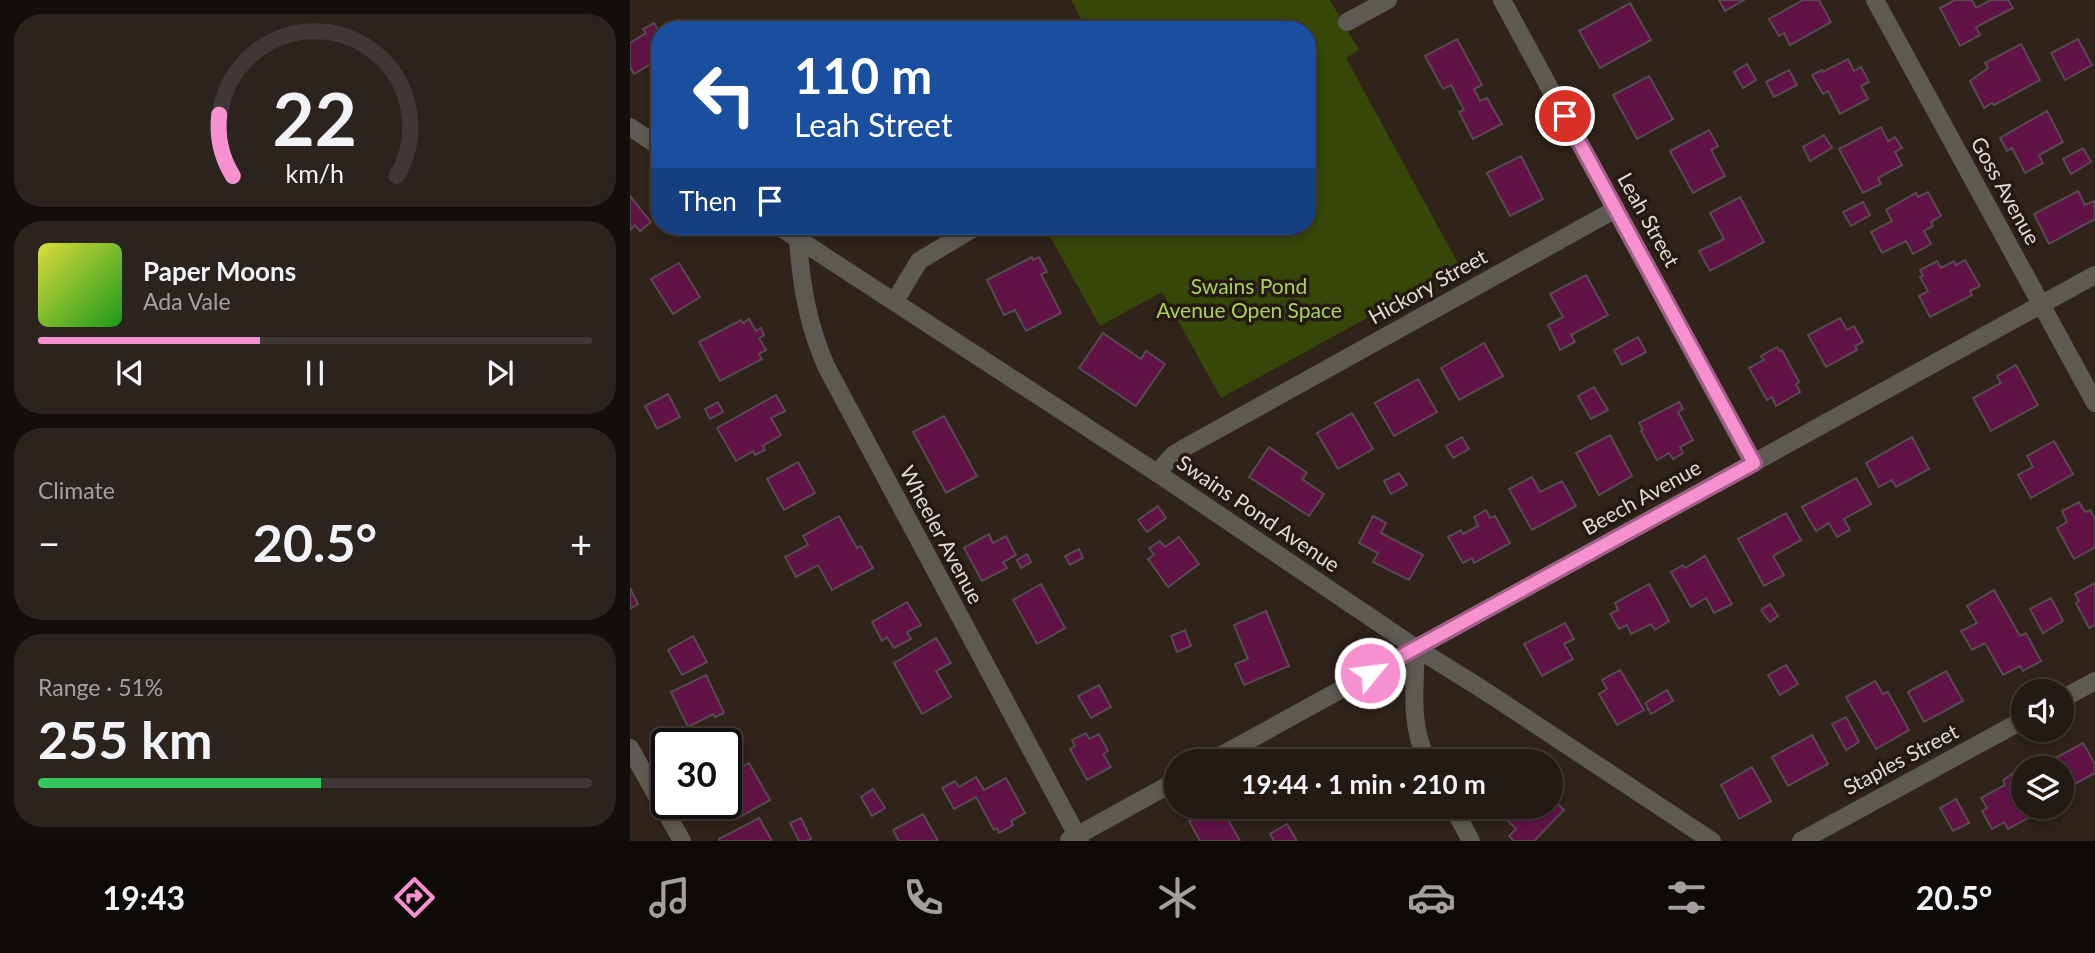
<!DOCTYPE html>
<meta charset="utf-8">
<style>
body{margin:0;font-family:Lato,sans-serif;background:#2b231d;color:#f1f3f6;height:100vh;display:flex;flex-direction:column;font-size:26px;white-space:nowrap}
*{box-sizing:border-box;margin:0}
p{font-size:23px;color:#a3a1a0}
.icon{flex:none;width:38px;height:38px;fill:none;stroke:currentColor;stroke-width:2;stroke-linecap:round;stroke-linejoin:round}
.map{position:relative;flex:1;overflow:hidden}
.side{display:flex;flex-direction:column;gap:14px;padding:14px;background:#130e0b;width:630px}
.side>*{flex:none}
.hud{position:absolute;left:21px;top:21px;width:665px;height:214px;border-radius:28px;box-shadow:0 4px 10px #0003,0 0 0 2px #403834;background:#1a4fa0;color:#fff;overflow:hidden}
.buttons{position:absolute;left:1381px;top:679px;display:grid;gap:14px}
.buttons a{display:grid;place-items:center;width:63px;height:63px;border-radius:50%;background:#231a14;box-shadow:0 4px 10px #0003,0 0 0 2px #403834;font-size:35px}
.speed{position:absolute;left:21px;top:728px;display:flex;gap:14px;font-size:35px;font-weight:700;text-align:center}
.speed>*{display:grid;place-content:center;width:91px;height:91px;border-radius:50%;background:#231a14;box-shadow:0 4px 10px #0003,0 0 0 2px #403834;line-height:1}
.speed .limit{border:4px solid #111;border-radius:10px;background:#fff;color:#111}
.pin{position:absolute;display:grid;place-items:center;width:60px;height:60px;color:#fff;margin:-30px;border:4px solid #fff;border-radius:50%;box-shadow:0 2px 7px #0007}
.me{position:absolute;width:77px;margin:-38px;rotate:61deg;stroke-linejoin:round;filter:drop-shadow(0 0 5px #0008)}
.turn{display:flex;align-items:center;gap:24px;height:147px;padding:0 28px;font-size:32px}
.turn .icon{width:91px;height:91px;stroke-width:2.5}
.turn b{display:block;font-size:49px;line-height:60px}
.then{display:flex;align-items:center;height:66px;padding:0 28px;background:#0003;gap:14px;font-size:26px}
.big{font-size:52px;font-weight:700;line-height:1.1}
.side .card{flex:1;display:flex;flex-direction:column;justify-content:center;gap:10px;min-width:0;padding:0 24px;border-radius:28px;background:#2b231d}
.side .dial{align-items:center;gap:0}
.dial svg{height:182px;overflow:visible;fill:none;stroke:#403834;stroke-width:7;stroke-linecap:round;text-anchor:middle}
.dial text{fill:#f1f3f6;stroke:none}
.song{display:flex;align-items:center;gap:21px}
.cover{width:84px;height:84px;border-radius:10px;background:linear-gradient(135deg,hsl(60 70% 55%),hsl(120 70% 35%))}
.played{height:7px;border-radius:4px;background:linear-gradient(90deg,#f790cf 40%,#403834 40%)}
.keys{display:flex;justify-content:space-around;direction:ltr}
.heat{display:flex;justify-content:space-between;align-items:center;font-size:38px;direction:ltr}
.charge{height:10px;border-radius:5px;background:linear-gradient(90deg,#34c759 51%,#403834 0)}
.trip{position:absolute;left:534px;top:749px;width:399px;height:70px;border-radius:35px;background:#231a14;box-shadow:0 4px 10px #0003,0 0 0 2px #403834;font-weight:700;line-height:70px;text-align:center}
.tabs{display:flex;height:112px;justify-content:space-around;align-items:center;background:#0e0a08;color:#a3a1a0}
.tabs .icon{width:49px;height:49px}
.tabs .on{color:#f790cf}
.tabs b{font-size:32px;color:#f1f3f6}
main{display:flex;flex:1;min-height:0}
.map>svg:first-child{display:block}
</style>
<main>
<section class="side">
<div class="card dial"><svg viewBox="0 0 100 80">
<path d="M14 69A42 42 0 1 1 86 69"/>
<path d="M14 69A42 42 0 0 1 8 42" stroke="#f790cf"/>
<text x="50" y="56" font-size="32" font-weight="700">22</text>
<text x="50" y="72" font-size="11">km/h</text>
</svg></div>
<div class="card">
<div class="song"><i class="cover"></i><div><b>Paper Moons</b><p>Ada Vale</p></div></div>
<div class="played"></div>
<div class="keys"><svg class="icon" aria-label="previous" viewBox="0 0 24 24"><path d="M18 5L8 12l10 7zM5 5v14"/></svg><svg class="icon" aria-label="pause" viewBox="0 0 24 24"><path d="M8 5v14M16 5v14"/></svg><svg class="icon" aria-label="next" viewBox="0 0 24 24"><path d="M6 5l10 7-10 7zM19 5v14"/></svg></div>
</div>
<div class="card"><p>Climate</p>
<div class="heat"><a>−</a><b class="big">20.5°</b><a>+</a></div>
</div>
<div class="card"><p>Range · 51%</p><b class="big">255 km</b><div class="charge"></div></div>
</section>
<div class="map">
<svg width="1465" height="841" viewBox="0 0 1465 841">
<rect width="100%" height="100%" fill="#2f231a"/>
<polygon fill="#364707" points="441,0 700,0 729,50 716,58 830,267 591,398 532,292 470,326 414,226 677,226 677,30 457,30"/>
<g fill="#611346" stroke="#584851" stroke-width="2">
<polygon points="1089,0 1114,0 1095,11"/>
<polygon points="1173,0 1189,0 1201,22 1160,45 1154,33 1149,36 1139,19"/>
<polygon points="1325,0 1342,0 1346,8 1361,0 1378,0 1383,8 1346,27 1350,35 1330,46 1310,8"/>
<polygon points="1000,3 1021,40 970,68 949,31"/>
<polygon points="24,23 30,33 30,65 22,70 19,65 4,74 0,67 0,43 16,33 13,29"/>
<polygon points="827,39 852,85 844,89 850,101 857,98 872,124 843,139 829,112 834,110 821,85 813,89 795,56"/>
<polygon points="1448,39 1462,65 1435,80 1421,53"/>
<polygon points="1391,44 1410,80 1364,105 1362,103 1354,108 1340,81 1358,68 1355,63"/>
<polygon points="1218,59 1224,71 1231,67 1239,82 1231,86 1238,99 1210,114 1198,91 1193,94 1182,75 1192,70 1193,72"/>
<polygon points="1117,64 1126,80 1113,88 1104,72"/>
<polygon points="1159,70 1167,85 1144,97 1136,82"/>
<polygon points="1019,76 1043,119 1007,139 983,95"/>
<polygon points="1417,111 1433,142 1409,155 1413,163 1395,173 1382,148 1377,151 1370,138"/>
<polygon points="1251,127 1258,141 1265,137 1272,148 1265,152 1272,165 1248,178 1251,184 1233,193 1209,149"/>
<polygon points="1079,130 1088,146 1081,150 1095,176 1063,193 1040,151"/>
<polygon points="1194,135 1202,148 1180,161 1173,147"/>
<polygon points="1453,148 1461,162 1441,174 1433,159"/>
<polygon points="891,156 913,199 880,216 857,173"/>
<polygon points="1448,191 1455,205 1464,201 1465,219 1419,244 1404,214"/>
<polygon points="1298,192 1311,216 1301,222 1303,226 1294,231 1301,244 1283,254 1276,241 1252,253 1241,232 1262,221 1256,210 1286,193 1288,197"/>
<polygon points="0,196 21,222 10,231 5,225 0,230"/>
<polygon points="1110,197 1134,242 1080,271 1069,251 1094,239 1080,213"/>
<polygon points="1233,202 1240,215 1221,226 1213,212"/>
<polygon points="402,257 403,260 409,257 417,272 411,274 431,313 396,331 385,310 374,315 357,280"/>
<polygon points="1335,260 1350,286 1340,291 1342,295 1300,317 1289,296 1298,291 1290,277 1293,276 1290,270 1307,261 1311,268 1324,261 1326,265"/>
<polygon points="49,263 70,297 43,314 21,279"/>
<polygon points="956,275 978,315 941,335 945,342 930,350 918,325 933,317 920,294"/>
<polygon points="1210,318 1217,330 1224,326 1233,342 1225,346 1227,350 1196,367 1178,335"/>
<polygon points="119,319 126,331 131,328 134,335 129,338 136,350 129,354 132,359 90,381 69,342 111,320 113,323"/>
<polygon points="473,333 511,359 516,351 535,364 506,406 449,368"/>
<polygon points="1008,337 1016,352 992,365 984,350"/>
<polygon points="854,343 873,376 829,400 811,368"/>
<polygon points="1147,347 1150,351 1152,350 1169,382 1166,384 1170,392 1146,406 1142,397 1137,400 1119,368 1134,360 1131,356"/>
<polygon points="1386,365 1408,405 1361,431 1343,398 1371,383 1367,376"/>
<polygon points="788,379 807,412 764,436 745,403"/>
<polygon points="964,387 978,410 961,419 948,396"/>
<polygon points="38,394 50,417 27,429 15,406"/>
<polygon points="146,395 155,411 141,418 151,435 133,446 135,450 125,455 123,451 106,461 87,428"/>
<polygon points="88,402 93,412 80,419 75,409"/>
<polygon points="1049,402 1053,409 1048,412 1063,440 1050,447 1053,453 1043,459 1039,453 1027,460 1011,431 1013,430 1009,423"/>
<polygon points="722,413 743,449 708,469 687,433"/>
<polygon points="314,416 347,476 316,493 283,432"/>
<polygon points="980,435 1002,476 969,495 946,453"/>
<polygon points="832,437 839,449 823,458 816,446"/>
<polygon points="1282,437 1299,469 1266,487 1262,480 1249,487 1236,463"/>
<polygon points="1424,441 1443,474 1401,498 1388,475 1403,467 1397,456"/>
<polygon points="639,447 677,473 672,479 694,494 679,516 619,477"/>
<polygon points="168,462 185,493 154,510 137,479"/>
<polygon points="769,473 777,485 761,494 754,481"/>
<polygon points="902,477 910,492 932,481 946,506 902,530 879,489"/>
<polygon points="1226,478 1241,504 1214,519 1220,530 1207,537 1199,523 1186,531 1172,507"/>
<polygon points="1449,502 1455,512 1460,510 1465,519 1465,547 1444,559 1427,528 1437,522 1432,511"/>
<polygon points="528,506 536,518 517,532 508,520"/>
<polygon points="856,510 860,518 865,516 880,543 844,563 842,558 833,563 818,537 831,530 833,534 848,526 844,517"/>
<polygon points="1156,513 1171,540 1143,556 1154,575 1134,586 1108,539"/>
<polygon points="209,516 227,548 231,546 243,568 202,590 188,565 166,577 155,557 178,545 173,536"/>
<polygon points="743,516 756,523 751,533 793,555 779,580 743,562 748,553 729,543"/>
<polygon points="359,534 363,543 376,536 386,555 373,562 377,568 352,581 334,548"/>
<polygon points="549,537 569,564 538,587 518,559 524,555 519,548 530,541 535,547"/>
<polygon points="449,549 453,558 440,565 435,556"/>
<polygon points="397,554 401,562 391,568 387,560"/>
<polygon points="1075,556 1102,604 1084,613 1076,598 1061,607 1041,572 1053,565 1055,568"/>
<polygon points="1465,583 1465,625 1459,628 1446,603 1449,601 1445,594"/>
<polygon points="411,584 435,628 407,644 383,600"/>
<polygon points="1019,584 1039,621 1025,630 1021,624 1001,634 997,625 989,629 980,614 988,610 985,603"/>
<polygon points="0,588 8,604 0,609"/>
<polygon points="1364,590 1390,636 1396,633 1411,661 1393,671 1390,666 1373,675 1355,643 1342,650 1331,631 1347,623 1337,606"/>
<polygon points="1421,598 1433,621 1413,633 1400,609"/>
<polygon points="277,602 291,625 277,632 281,639 264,648 257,637 252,641 242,622"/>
<polygon points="1140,604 1148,616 1140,622 1131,610"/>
<polygon points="636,611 659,666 614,685 605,664 618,659 604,625"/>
<polygon points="935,623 944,639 934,644 943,659 912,676 894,644"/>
<polygon points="555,630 561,646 547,652 541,636"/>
<polygon points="63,636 77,662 52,675 38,650"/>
<polygon points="306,638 321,663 306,671 321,697 292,714 264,663"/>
<polygon points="1156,665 1168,684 1150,695 1138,675"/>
<polygon points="990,670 1014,710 987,725 969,694 977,689 972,680"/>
<polygon points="1316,671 1333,701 1294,722 1278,692"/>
<polygon points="76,675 94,713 85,717 83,714 58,727 41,692"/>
<polygon points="1245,681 1253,694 1258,692 1279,730 1246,749 1216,697"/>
<polygon points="469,685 481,707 461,718 448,696"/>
<polygon points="1037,690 1043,701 1021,714 1015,703"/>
<polygon points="1216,717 1229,742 1216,750 1202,724"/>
<polygon points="456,733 459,739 469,734 478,751 473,754 481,767 457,780 440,749 445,746 442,740"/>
<polygon points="1182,735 1198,764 1158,786 1142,757"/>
<polygon points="1453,743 1465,764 1465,773 1432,791 1432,768 1411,768 1410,766"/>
<polygon points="119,763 140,800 108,818 103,810 91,816 84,803 96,803 96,776"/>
<polygon points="1122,767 1141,801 1109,819 1091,785"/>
<polygon points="1392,767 1393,807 1414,807 1415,809 1378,829 1374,822 1362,829 1352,811 1357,808 1351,798 1375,785 1373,780"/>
<polygon points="346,777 354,790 376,778 395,813 381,821 383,825 369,833 367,828 364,830 346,797 324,809 312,788 325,781 329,787"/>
<polygon points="243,789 255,808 242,816 231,797"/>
<polygon points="920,796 934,810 904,841 884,841 879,836 886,829 876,819 888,807 920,807"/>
<polygon points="1326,799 1339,823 1323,831 1310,808"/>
<polygon points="584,807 591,807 610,841 570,841 559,821"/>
<polygon points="293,814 308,841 269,841 263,830"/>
<polygon points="129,818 142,841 90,841 89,839"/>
<polygon points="171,818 181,839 176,841 169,841 160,823"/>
<polygon points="657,824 667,841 644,841 640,834"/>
</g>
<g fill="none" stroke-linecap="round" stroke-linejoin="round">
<g stroke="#5d5a54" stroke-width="18">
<polyline points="872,0 1123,463"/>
<polyline points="1245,0 1465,403"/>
<polyline points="717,22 758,0"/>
<polyline points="0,127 30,147"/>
<polyline points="148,226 527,473 786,648 852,689 1082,841"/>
<path d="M 168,239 C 171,285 178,326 197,368 L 450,841"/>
<polyline points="265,301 289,261 347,226"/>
<polyline points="527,473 543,455 556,447 986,209"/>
<path d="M 786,648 C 785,686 779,727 798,761"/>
<polyline points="1432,699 1465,681"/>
<polyline points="0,748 52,841"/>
<polyline points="581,761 1465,275"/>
<polyline points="823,807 841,841"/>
<polyline points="439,840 546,781"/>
<polyline points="1171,841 1393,720"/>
</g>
</g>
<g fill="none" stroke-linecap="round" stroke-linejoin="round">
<g stroke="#a15e87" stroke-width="18">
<polyline id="route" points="740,673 1124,463 935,116"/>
</g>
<use href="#route" stroke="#f790cf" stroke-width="12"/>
</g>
<g text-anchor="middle" stroke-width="7" stroke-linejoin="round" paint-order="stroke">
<g font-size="21" fill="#e3dad4" stroke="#251a11">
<text transform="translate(1375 191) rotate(61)" y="7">Goss Avenue</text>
<text transform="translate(1018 220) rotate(61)" y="7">Leah Street</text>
<text transform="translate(798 287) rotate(-29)" y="7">Hickory Street</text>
<text transform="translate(1012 498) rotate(-29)" y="7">Beech Avenue</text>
<text transform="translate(628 514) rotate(34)" y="7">Swains Pond Avenue</text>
<text transform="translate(311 535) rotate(62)" y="7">Wheeler Avenue</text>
<text transform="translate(1271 760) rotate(-28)" y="7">Staples Street</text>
</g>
<g font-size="21" fill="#abd059" stroke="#251a11">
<text x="619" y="294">Swains Pond<tspan x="619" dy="24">Avenue Open Space</tspan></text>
</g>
</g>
</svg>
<div class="buttons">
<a><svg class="icon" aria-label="sound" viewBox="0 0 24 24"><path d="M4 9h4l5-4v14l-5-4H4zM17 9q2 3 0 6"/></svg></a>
<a><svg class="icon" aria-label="layers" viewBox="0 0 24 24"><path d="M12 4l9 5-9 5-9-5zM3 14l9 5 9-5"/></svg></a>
</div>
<div class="speed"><div class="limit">30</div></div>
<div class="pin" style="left:935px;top:116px;background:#d93025"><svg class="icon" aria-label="arrive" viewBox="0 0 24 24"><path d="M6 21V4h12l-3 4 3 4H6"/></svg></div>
<svg class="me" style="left:740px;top:673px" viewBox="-20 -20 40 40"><circle r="17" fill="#f790cf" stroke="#fff" stroke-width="3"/><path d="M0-11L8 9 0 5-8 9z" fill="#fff"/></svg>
<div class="trip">19:44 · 1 min · 210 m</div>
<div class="hud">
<div class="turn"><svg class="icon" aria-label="left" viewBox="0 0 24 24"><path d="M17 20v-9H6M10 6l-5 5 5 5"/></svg><div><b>110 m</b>Leah Street</div></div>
<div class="then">Then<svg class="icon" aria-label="arrive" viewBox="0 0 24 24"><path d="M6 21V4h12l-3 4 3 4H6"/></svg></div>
</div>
</div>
</main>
<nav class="tabs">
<b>19:43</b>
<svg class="icon on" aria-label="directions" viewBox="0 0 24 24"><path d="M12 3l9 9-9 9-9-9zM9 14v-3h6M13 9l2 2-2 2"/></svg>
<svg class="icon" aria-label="music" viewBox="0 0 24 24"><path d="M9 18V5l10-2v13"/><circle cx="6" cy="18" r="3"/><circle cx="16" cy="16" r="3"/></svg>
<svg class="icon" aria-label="phone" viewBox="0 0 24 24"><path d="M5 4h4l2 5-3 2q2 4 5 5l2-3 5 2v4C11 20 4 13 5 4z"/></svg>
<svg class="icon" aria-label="climate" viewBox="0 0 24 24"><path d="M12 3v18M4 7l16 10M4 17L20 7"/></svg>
<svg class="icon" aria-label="car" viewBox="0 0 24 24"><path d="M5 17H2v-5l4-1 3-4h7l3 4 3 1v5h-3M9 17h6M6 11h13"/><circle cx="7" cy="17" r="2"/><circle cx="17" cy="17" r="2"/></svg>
<svg class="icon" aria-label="filters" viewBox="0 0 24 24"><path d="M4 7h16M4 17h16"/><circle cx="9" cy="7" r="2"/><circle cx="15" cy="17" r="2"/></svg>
<b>20.5°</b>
</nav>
